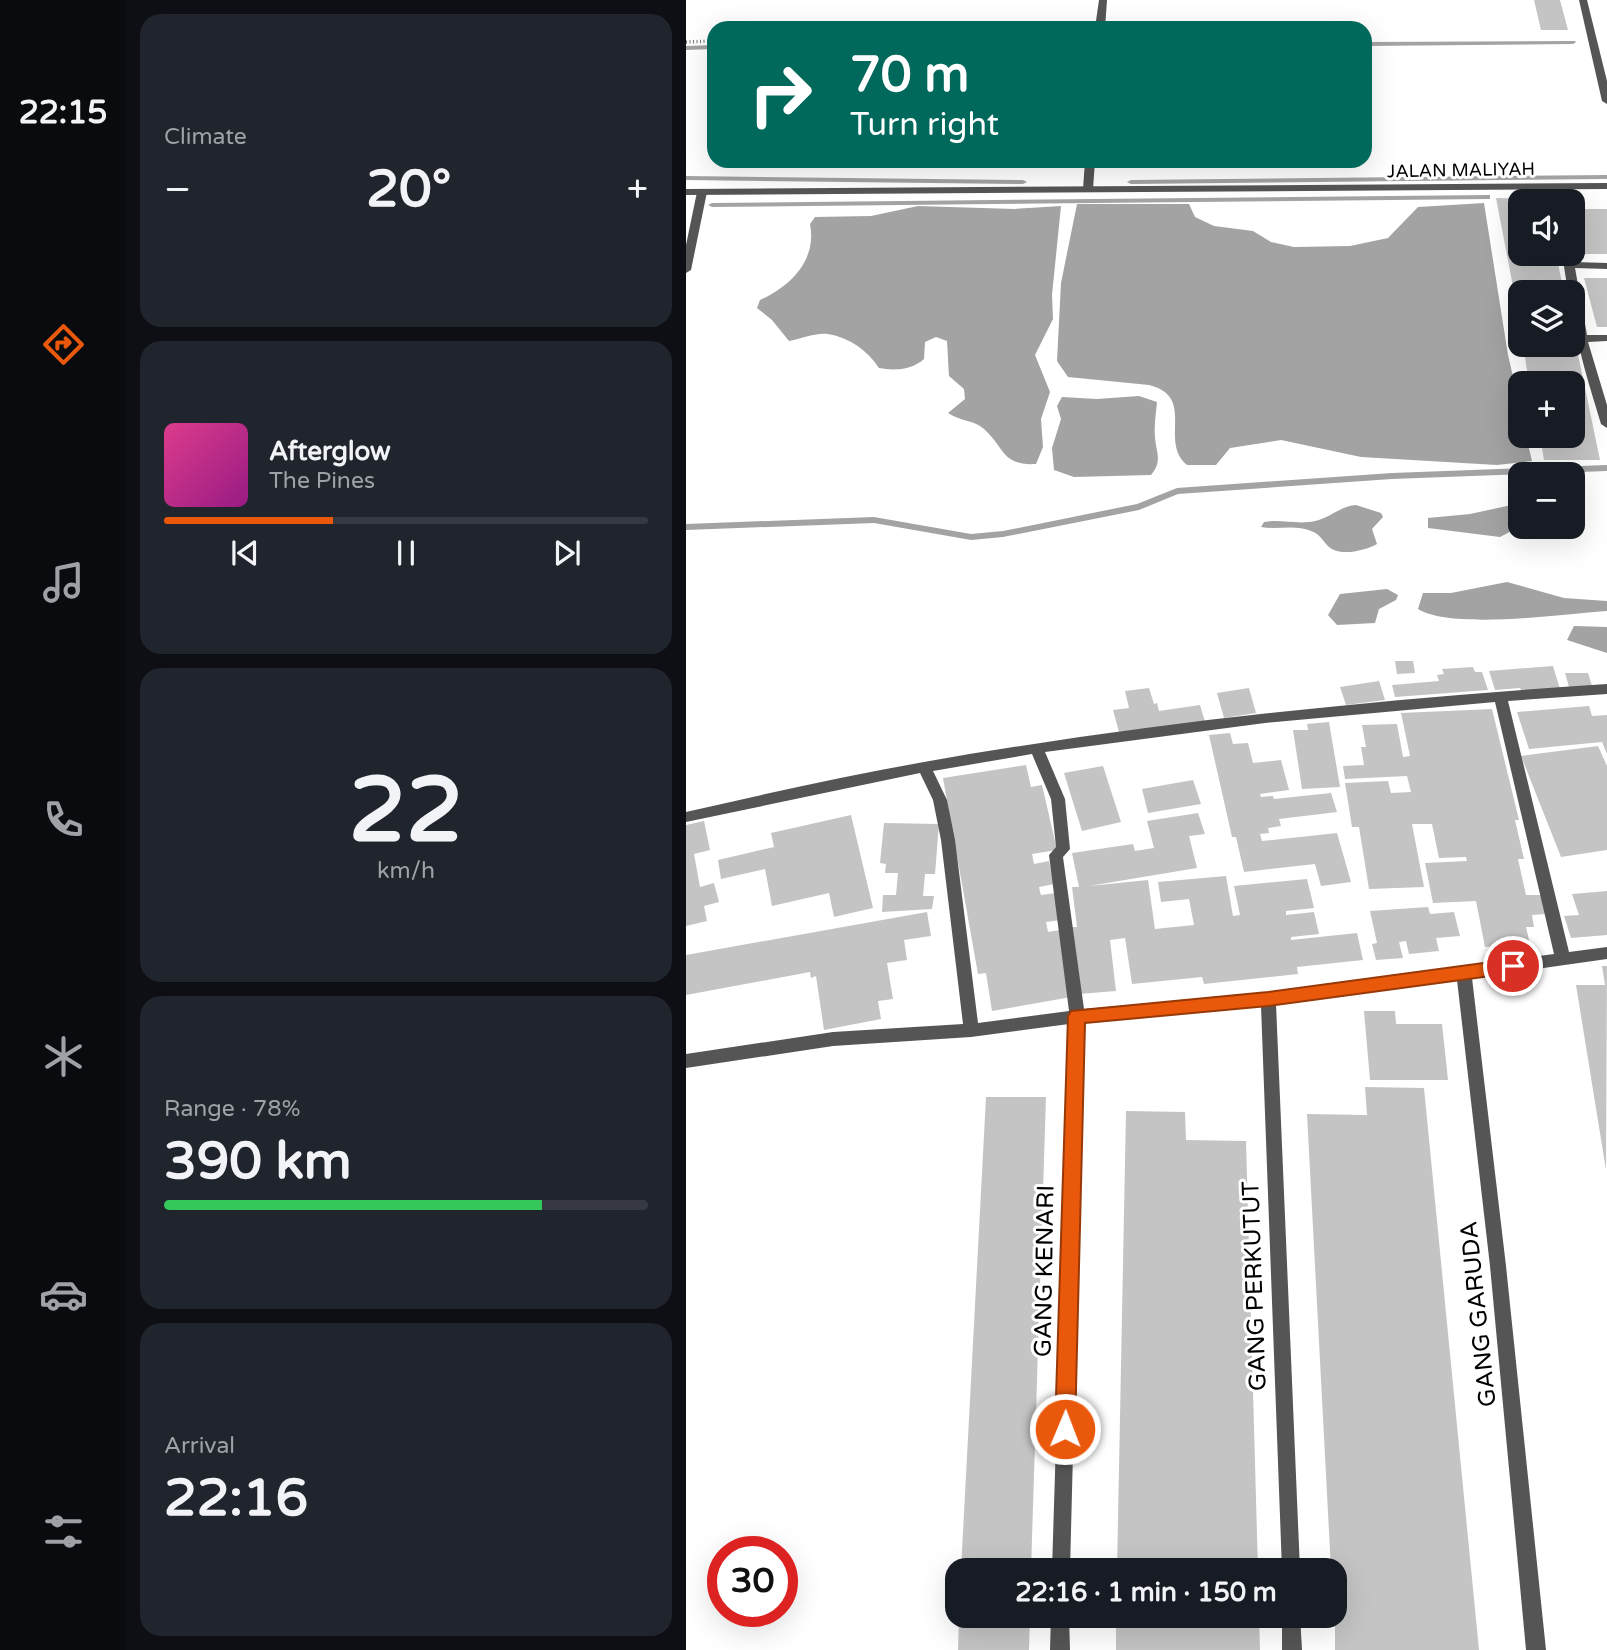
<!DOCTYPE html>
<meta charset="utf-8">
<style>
body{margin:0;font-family:"Varela Round",sans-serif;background:#20242c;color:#f1f3f6;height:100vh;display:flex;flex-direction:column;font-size:26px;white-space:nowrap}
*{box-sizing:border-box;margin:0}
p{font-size:23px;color:#9ea1a6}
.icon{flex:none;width:38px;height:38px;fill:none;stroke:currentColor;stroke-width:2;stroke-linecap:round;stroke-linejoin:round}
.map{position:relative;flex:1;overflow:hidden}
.drawer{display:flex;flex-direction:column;gap:14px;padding:14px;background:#0d0f14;width:560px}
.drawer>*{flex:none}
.guide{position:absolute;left:21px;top:21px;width:665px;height:147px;border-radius:21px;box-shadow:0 7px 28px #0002;background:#00695c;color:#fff;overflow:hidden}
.buttons{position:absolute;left:822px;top:189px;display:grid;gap:14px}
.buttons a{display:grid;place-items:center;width:77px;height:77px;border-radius:14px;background:#171b24;box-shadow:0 7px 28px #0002;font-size:35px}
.speed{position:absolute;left:21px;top:1536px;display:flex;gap:14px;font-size:35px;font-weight:700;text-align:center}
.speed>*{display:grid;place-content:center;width:91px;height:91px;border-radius:50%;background:#171b24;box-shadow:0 7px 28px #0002;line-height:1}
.speed .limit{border:10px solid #d22;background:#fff;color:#111}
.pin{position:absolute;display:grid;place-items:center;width:60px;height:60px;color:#fff;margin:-30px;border:4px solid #fff;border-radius:50%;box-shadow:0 2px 7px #0007}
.me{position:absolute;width:77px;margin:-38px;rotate:1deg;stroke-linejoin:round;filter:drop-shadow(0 0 5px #0008)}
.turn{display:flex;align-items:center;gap:24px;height:147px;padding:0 28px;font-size:32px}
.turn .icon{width:91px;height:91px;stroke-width:2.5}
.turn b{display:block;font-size:49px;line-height:60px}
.big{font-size:52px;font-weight:700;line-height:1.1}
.drawer .tile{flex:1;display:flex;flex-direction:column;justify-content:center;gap:10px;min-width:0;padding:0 24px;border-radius:21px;background:#20242c}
.drawer .dial{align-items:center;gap:0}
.dial b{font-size:91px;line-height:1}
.song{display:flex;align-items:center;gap:21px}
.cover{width:84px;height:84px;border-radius:10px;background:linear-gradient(135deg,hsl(330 70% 55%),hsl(310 70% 35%))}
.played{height:7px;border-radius:4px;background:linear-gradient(90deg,#ea580c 35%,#363941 35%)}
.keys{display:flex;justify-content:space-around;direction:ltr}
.heat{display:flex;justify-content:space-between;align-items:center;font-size:38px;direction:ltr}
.charge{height:10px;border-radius:5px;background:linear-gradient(90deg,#34c759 78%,#363941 0)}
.trip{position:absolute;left:259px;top:1558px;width:402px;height:70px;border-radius:21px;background:#171b24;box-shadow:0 7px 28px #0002;font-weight:700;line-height:70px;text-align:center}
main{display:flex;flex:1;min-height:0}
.tab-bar{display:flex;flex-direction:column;width:126px;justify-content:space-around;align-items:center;background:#090b0e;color:#9ea1a6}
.tab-bar .icon{width:49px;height:49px}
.tab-bar .selected{color:#ea580c}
.tab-bar b{font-size:32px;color:#f1f3f6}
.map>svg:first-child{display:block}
</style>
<main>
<nav class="tab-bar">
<b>22:15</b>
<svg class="icon selected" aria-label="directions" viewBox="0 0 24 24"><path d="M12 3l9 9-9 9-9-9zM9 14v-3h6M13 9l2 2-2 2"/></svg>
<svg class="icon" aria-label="music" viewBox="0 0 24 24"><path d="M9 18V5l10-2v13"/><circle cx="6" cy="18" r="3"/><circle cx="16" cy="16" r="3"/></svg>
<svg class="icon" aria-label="phone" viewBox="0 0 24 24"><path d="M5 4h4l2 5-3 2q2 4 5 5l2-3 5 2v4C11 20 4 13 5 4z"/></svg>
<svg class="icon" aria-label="climate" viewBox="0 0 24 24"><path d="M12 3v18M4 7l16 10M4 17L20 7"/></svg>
<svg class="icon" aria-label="car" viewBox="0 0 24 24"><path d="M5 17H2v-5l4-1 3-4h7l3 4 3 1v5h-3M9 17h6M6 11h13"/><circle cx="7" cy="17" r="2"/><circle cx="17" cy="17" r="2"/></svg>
<svg class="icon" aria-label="filters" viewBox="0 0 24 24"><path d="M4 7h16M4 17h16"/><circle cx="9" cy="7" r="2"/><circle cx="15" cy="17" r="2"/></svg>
</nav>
<section class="drawer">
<div class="tile"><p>Climate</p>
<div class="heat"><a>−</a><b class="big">20°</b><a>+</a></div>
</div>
<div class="tile">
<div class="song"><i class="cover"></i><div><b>Afterglow</b><p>The Pines</p></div></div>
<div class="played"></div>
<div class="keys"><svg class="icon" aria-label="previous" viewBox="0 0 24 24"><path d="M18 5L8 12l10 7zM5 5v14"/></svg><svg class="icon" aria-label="pause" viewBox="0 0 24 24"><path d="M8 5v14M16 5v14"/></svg><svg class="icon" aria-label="next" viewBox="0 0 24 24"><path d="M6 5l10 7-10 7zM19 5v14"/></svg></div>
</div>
<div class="tile dial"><b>22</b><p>km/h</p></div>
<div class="tile"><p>Range · 78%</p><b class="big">390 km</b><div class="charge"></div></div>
<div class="tile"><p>Arrival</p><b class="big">22:16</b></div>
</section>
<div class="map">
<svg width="921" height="1650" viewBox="0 0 921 1650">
<rect width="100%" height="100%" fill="#fff"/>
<g fill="#a3a3a3">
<path d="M 798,203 L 822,355 L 835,411 L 835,436 L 840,436 L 846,461 L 811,465 L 675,457 L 595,440 L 544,448 L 530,465 L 501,465 C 472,441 511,397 463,385 L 382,377 L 371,361 L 375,283 L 391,204 L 503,204 L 509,217 L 528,226 L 567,231 L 585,242 L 608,247 L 664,246 L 702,238 L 732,207 Z"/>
<path d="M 232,206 L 328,209 L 375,206 L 366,295 L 367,319 L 349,355 L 364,392 L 355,419 L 357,447 L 350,464 C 316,466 319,448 298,429 C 288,420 273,421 262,413 L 279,399 L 278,389 L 263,376 L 261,341 L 250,337 L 239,342 L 238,359 C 226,370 208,371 193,368 C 181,350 164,338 142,334 C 131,332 114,339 103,341 L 86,320 L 71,308 L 74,300 C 105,286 131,260 124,224 L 129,217 L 185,216 Z"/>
<path d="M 453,396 L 471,402 C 470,413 468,426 469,437 C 470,453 477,461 465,475 L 388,477 L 368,470 L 366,448 L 375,419 L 371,406 L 376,397 L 411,399 Z"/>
<polygon points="835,503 835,526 814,537 742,528 742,518 784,514"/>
<path d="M 670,505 L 695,513 L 697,517 L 686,529 L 691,544 C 679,551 652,557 642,546 C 636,540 634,534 625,531 C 609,524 592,530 575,527 L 578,522 C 595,519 612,525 629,521 C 644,518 654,506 670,505 Z"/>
<path d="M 821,582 L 878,598 L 921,601 L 921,611 C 878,614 766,630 732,609 L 737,593 L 765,593 Z"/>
<polygon points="701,589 712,595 710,600 693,609 689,623 651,625 642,615 654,594"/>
<polygon points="888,626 921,627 921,653 881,640"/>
</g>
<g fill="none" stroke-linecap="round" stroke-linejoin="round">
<g fill="#a3a3a3" fill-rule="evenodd">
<polygon points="889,41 890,42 887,44 679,46 679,42"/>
<polygon points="28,45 28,49 0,50 0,46"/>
<polygon points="921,175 921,179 445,184 441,182 445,180"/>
<polygon points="0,176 337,180 341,182 337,184 0,180"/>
<polygon points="801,195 804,195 804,199 26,207 22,205 26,203"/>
<polygon points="921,465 921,471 706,479 492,494 453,510 317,537 285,540 188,523 0,530 0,524 188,517 285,534 317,531 451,504 491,488 706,473"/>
</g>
</g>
<g fill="#c4c4c4">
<polygon points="848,0 874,0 882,30 855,30"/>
<polygon points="810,198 858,199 859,201 835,201 835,254 870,254 878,292 835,292 835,328"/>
<polygon points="887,209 921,209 921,254 898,254"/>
<polygon points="898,278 921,278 921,327 911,327"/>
<polygon points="887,340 889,340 914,460 858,460 854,436 887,436 887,383 843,383 837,345 887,345"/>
<polygon points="709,661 727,661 729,673 711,674"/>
<polygon points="867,666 874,689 836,692 834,688 809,690 803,671"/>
<polygon points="787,667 789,672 796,672 802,690 709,697 706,685 753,681 751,675 758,674 756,669"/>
<polygon points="879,673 902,673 906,686 883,687"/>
<polygon points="693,681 699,700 660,705 654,687"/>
<polygon points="463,688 468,704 471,703 473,711 514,705 519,722 433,732 427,710 443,708 439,691"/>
<polygon points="563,688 570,713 538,718 531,693"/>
<polygon points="903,706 906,716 921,715 921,754 916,742 843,749 831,712"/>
<polygon points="806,709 833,820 829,820 838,859 832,859 840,895 855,895 859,914 846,915 848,927 840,927 844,944 799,947 790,901 747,903 739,863 781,861 780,857 753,858 746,824 726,824 738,887 683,889 673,827 666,827 659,783 702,781 705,793 725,792 721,776 659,779 657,766 678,765 675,747 680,747 676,725 711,724 717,757 724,756 715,713"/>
<polygon points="643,722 654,787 616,789 607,730 622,730 621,724"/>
<polygon points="544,733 547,744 562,743 567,763 595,760 603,790 574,794 575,797 587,796 588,799 645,793 651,812 593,819 595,826 582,828 583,833 574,834 576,841 651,833 665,882 635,886 629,864 558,872 550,837 546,837 523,735"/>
<polygon points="912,746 921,766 921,850 875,857 835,756"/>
<polygon points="340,765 345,787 356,785 371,850 346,854 348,864 363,861 368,884 353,887 354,892 355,895 370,893 375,920 360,922 362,932 374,930 385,997 306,1011 300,973 292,974 257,778"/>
<polygon points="417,766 435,822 396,831 378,773"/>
<polygon points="507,780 515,804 462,813 456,789"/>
<polygon points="512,813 519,834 503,836 511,868 403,886 462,880 469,929 508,925 503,899 475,902 472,882 540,876 547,916 554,915 548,886 621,879 628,908 600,911 600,915 628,912 633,934 605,937 605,940 671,933 677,960 611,967 612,974 518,984 516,977 446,984 439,938 424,940 430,991 393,994 385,927 391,927 386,887 393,887 386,853 447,844 449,851 468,848 461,821"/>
<polygon points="165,815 187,908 148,917 143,893 86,906 79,869 35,879 32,860 88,847 85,833"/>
<polygon points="18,821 24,850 8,854 14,887 28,883 33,902 18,906 21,921 0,926 0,825"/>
<polygon points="198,823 253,824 249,874 239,874 237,896 248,896 246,909 196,912 197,895 210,895 212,873 199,873 200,864 194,863"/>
<polygon points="921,891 921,935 885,938 878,916 893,915 886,894"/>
<polygon points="742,907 744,914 768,912 774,936 750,938 753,951 723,954 720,941 713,942 717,958 690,960 686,944 691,943 684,911"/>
<polygon points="241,912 245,936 218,940 221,960 201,963 207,999 192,1001 195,1019 138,1030 130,976 125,978 124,972 0,995 0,955"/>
<polygon points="916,966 921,966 920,1170 890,985 919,985"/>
<polygon points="678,1011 709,1011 710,1024 756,1024 762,1080 684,1080"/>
<polygon points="679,1087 738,1088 793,1650 649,1650 649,1570 645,1570 621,1114 681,1115"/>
<polygon points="300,1097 360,1097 345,1570 275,1570"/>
<polygon points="440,1111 499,1112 500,1140 560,1141 572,1570 431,1570"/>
<polygon points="273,1615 344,1615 343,1650 272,1650"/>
<polygon points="430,1615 573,1615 574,1650 430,1650"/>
</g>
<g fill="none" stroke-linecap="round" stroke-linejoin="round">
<polyline stroke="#777" stroke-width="3.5" stroke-dasharray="1 2.5" stroke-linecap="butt" points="0,42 28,41"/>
<g fill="#555" fill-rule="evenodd">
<polygon points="413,0 421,0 419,28 409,28"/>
<polygon points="893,0 901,0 921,81 921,104 916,101"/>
<polygon points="399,161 409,161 407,189 402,192 397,189"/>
<polygon points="865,184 870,187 874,201 864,201 860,187"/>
<polygon points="16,189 21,192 5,270 0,273 0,245 11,192"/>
<path d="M 876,254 L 886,254 L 888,262 L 921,263 L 921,269 L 889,268 L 901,335 L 921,335 L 921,341 L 902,342 L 921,405 L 921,428 L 915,424 C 902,379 887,339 887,292 L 882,292 Z"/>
<path d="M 921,684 L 921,694 L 822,701 L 883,952 L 921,947 L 921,959 L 786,978 L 820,1266 L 860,1650 L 840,1650 L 804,1266 L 771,980 L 590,1004 L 614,1570 L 596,1570 L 575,1006 L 398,1022 L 384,1570 L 366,1570 L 383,1024 L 285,1037 L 147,1046 L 0,1068 L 0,1054 L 147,1032 L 277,1024 L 255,840 L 247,800 L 234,773 L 0,822 L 0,812 C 79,794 158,776 238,762 C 464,722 692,699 921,684 ZM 809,702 L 868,954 L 582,993 L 398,1009 L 377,857 L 384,849 L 379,799 L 359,752 L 579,723 ZM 346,754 L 365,799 L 370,847 L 363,855 L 383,1011 L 292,1023 L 269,840 L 261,800 L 247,771 Z"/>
<polygon points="365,1615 383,1615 384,1650 364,1650"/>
<polygon points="596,1615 614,1615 616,1650 596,1650"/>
</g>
<polygon fill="#555" fill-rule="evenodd" points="921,183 921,189 0,195 0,189"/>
</g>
<polygon fill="#ea580c" stroke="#983908" stroke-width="2" points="827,959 833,961 836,966 833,971 827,973 582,1006 399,1023 389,1429 386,1436 379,1439 372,1436 369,1429 382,1016 385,1011 582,992"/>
<g text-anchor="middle" stroke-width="6" stroke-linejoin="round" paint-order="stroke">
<g font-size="18" fill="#000" stroke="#fff">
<text transform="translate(775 170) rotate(-1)" y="6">JALAN MALIYAH</text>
</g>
<g font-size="24" fill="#000" stroke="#fff">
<text transform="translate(358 1271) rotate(-89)" y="8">GANG KENARI</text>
<text transform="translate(568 1286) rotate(-92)" y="8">GANG PERKUTUT</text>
<text transform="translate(792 1314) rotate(-96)" y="8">GANG GARUDA</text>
</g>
</g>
</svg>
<div class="buttons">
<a><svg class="icon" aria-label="sound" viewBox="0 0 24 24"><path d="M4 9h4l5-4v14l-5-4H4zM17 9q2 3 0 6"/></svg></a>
<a><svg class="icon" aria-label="layers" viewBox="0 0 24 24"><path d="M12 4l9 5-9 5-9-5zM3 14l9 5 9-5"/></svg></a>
<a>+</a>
<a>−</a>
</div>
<div class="speed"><div class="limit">30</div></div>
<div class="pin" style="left:827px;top:966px;background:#d93025"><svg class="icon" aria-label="arrive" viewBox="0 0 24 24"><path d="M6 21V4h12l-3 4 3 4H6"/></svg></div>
<svg class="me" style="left:379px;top:1429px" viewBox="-20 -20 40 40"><circle r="17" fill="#ea580c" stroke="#fff" stroke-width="3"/><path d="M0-11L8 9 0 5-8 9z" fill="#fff"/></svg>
<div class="trip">22:16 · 1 min · 150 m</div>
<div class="guide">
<div class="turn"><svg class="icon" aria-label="right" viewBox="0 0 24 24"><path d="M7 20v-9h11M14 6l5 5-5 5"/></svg><div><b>70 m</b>Turn right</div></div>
</div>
</div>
</main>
